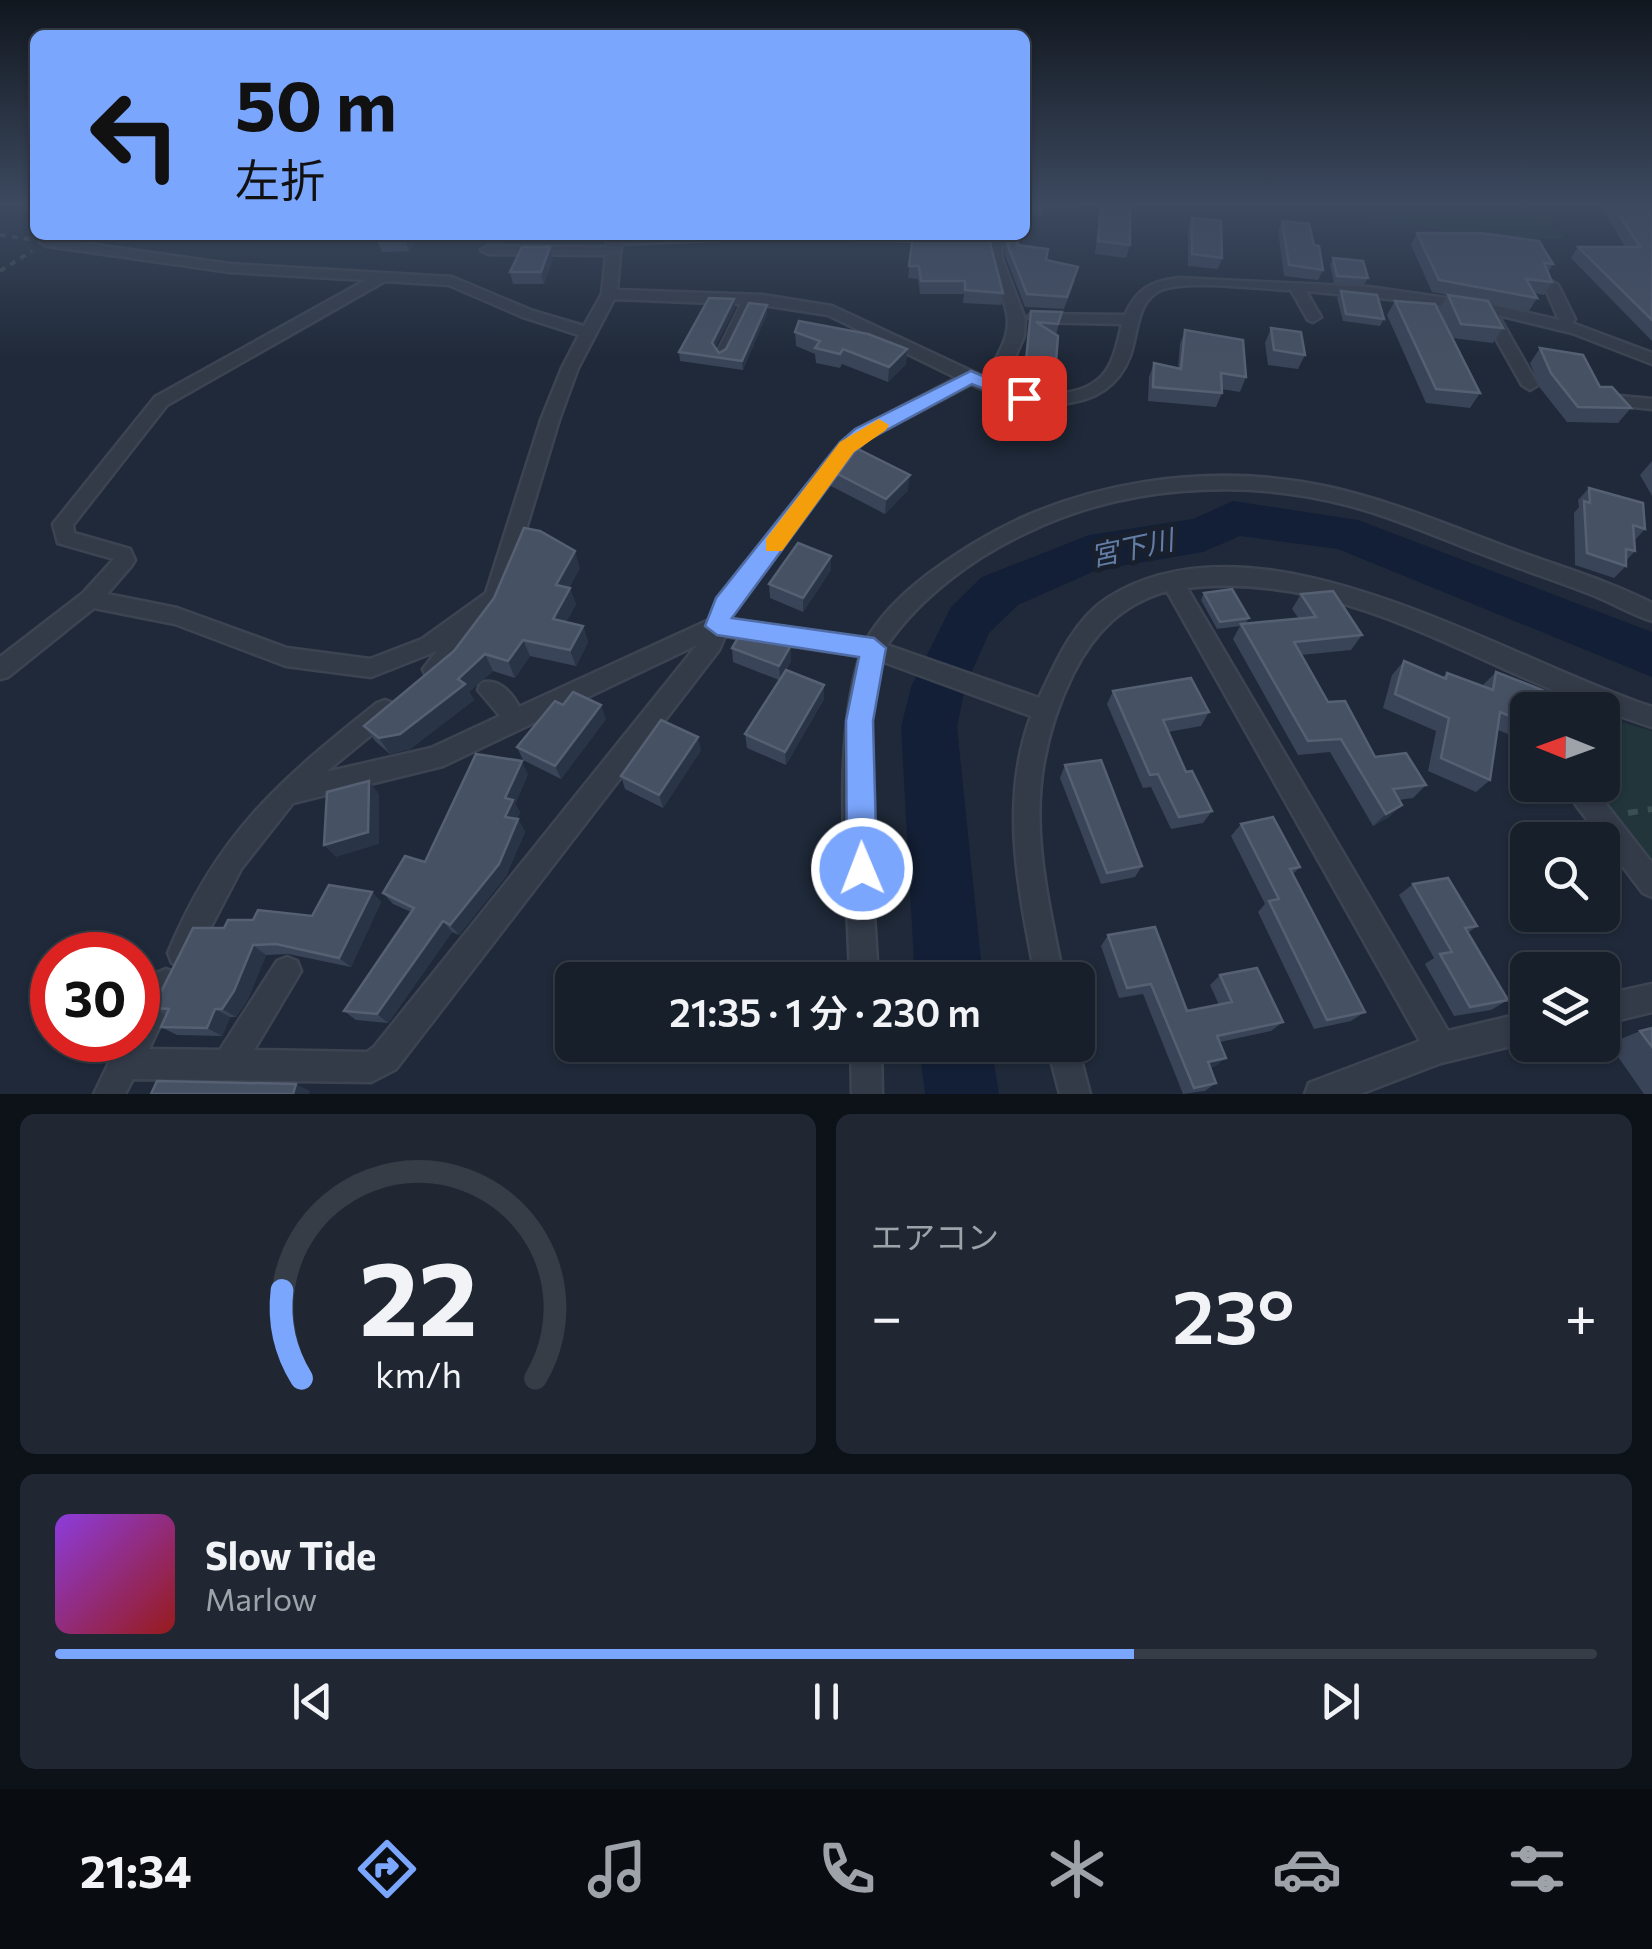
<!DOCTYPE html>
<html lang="ja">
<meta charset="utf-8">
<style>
body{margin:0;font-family:Commissioner,"Noto Sans JP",sans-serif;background:#202733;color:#f1f3f6;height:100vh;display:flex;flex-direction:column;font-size:38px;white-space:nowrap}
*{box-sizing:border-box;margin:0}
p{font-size:32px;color:#9ea2a9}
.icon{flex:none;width:55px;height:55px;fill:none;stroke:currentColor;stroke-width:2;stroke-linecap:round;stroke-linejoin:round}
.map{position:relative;height:1094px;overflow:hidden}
.side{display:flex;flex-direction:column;gap:20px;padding:20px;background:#0d1118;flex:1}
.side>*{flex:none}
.top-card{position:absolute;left:30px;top:30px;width:1000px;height:210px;border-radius:15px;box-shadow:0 2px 8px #0004,0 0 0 2px #363d47;background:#7ba6fd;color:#111;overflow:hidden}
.needle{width:65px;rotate:271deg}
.fabs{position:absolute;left:1510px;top:692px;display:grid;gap:20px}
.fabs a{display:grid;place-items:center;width:110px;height:110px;border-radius:15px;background:#171f2b;box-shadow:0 2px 8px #0004,0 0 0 2px #363d47;font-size:50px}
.speed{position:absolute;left:30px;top:932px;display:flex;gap:20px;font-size:50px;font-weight:700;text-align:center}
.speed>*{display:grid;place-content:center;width:130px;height:130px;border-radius:50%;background:#171f2b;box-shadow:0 2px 8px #0004,0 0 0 2px #363d47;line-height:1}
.speed .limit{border:15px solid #d22;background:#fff;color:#111}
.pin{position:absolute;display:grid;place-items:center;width:85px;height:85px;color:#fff;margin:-42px;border-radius:20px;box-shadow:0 5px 15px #0006}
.me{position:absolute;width:110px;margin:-55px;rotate:359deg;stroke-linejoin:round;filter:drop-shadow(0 0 8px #0008)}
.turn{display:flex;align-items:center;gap:35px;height:210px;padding:0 40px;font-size:45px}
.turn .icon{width:130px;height:130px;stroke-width:2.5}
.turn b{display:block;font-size:70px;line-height:85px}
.big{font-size:75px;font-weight:600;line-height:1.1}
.side .card{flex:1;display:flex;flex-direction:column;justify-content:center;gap:15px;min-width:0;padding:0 35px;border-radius:15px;background:#202733}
.side .dial{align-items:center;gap:0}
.dial svg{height:260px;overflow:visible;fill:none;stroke:#363d47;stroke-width:7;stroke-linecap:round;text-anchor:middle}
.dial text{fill:#f1f3f6;stroke:none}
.song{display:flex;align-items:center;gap:30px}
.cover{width:120px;height:120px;border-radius:15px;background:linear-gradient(135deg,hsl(270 70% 55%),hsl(0 70% 35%))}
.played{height:10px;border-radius:5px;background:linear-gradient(90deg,#7ba6fd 70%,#363d47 70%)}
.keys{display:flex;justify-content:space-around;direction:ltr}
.heat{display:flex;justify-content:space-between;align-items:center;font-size:55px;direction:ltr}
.side .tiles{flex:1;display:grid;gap:20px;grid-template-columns:1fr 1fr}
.card:last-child{grid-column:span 2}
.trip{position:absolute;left:555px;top:962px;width:540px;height:100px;border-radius:15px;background:#171f2b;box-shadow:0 2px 8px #0004,0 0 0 2px #363d47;font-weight:600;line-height:100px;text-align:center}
.tab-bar{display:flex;height:160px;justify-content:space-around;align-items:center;background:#090c11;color:#9ea2a9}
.tab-bar .icon{width:70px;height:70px}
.tab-bar .active{color:#7ba6fd}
.tab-bar b{font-size:45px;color:#f1f3f6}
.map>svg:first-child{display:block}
</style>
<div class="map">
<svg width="1652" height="1094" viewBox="0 0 1652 1094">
<rect width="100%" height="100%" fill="#1f2939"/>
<g fill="#21353a">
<polygon points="1293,206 1539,206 1566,239 1492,238"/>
<polygon points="1613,720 1652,731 1652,866 1601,803 1608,724"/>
</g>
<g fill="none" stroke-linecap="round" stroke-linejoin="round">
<g fill="#131f36" fill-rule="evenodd">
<polygon points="1233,501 1358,520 1652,632 1652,677 1338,549 1240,536 1203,552 1097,570 1018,605 989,633 965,687 957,727 983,980 915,980 901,727 911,687 951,607 982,577 1089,535 1193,519"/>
<polygon points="919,1045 991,1045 999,1094 925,1094"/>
</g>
<g stroke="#3c4452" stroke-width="11">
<polyline id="lane" points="720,354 747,300"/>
</g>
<g stroke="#3c4452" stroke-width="5">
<g id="street">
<path d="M 608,235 L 744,235 L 737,239 L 621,244 L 617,290 L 763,295 L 832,306 L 984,377 C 1035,306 989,306 987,235 L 1001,235 L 1002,259 L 1025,319 L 1024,336 L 1015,357 L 997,383 C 1026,397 1078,401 1102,376 C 1114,363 1118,341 1122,324 L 1036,322 L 1028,317 L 1031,314 L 1125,315 C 1137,289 1151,281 1179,278 L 1369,287 L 1488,304 L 1559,320 L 1544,285 L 1551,281 L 1558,285 L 1575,319 L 1572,323 L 1652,353 L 1652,364 L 1572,333 L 1498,315 L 1538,385 L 1530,390 L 1522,385 L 1481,312 L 1409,301 L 1306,291 L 1321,317 L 1313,322 L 1308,320 L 1291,290 C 1262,289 1186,279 1161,290 C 1136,301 1138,334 1130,356 C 1105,422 1021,408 971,384 L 869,438 L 853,451 L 734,607 L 730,619 L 867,639 C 891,598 934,568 973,544 C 1074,481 1208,462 1324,486 C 1386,499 1445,524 1504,546 C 1553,565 1605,579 1652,603 L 1652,621 C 1631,614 1611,602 1590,594 C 1557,581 1523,570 1490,557 C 1442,539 1396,518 1347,505 C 1244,478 1124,485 1028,532 C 974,557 921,596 887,645 L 1039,698 C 1055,664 1073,621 1106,599 C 1258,500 1503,658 1652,707 L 1652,727 C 1603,711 1556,692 1509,671 C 1406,624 1303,574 1187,588 L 1448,1031 L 1528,1012 L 1528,1042 L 1441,1063 L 1360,1094 L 1305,1094 L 1309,1083 L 1420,1041 L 1167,591 C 1122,604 1094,632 1073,674 C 1019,784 1041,866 1064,980 L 1036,980 C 1019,891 999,803 1031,716 L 881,661 C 855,750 874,886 878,980 L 850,980 C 848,880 831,751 860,656 L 725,636 L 719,650 L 396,1069 L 371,1082 L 133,1079 L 125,1094 L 94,1094 L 118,1044 L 124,1040 L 138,1040 L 138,1009 L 156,973 L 166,969 L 176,973 L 180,983 L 149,1049 L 220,1050 L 277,961 L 287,957 L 297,961 L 301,971 L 254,1050 L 367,1052 L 374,1047 L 697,645 L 443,766 L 293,803 L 241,869 L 192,963 L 182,967 L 172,963 L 168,953 C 217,834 279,781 377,703 L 385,700 L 393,703 L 397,710 L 393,717 L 326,772 L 431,748 L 500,716 L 478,690 L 481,683 C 498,677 512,693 519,707 L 709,620 L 718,598 L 841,443 L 857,430 L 957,378 L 828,315 L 763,305 L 614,299 L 578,368 L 559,420 L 506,595 L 487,631 L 442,676 L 434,678 L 426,676 L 423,669 L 437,651 L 371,677 L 286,666 L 175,624 L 94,608 L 8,677 L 0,679 L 0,657 L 83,593 L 114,559 L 58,543 L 53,524 L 155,397 L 366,280 L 230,272 L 47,246 L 40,242 L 47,238 L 230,264 L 452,277 L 533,311 L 584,326 L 602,294 L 606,255 L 488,254 L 481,250 L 488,246 L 607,247 ZM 385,281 L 449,285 L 523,317 L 579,335 L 562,368 L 541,420 L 486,593 L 422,639 L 370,659 L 287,648 L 177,608 L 107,594 L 132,565 L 135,560 L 130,549 L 74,533 L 73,525 L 167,405 Z"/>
<polygon points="1620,396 1652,399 1652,409 1614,405 1611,401"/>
<polygon points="1575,785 1599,785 1598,794 1652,863 1652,897 1643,893 1576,805 1573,797"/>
<polygon points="1652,984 1652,1012 1602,1024 1602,995"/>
<polygon points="851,1045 881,1045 882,1094 852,1094"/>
<polygon points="1047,1045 1077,1045 1090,1094 1060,1094"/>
</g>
</g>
<g stroke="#3a4f52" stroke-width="4" stroke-dasharray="6 6" stroke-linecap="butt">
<polyline points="0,235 29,239"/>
<polyline points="0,271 32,251"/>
</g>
<polyline stroke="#3a4f52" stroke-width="6" stroke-dasharray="10 10" stroke-linecap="butt" points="1628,813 1652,809"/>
<use href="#lane" stroke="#333b49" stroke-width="8"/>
<use href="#street" fill="#333b49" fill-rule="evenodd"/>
</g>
<g fill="#3a4458">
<polygon points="1025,206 1044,206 1042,216 1027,214"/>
<polygon points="1045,206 1080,206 1079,210"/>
<polygon points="1100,206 1130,206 1130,245 1126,258 1095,254"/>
<polygon points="1601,206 1652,206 1652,341 1571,258 1578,247 1625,247"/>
<polygon points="1192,218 1222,258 1218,269 1188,266 1188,229"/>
<polygon points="1282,221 1323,270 1318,280 1284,276 1278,231"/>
<polygon points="1417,233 1553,264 1548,272 1552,282 1544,295 1534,293 1537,298 1529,311 1489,303 1503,328 1493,343 1452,338 1439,309 1448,295 1432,292 1411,245"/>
<polygon points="378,235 419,235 409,251 382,252 376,238"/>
<polygon points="820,235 988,235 1003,293 1001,305 963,303 964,294 920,294 918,279 908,278 912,243 820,242"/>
<polygon points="1002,235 1021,235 1018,246 1046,260 1075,280 1064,309 1025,307 1006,258"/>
<polygon points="1333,258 1368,278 1364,285 1334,283 1330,265"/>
<polygon points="553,259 544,284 513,284 510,272"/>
<polygon points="1341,291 1384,319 1380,326 1343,321 1337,298"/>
<polygon points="1395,301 1480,393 1470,408 1426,403 1387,315"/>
<polygon points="735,308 715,347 719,353 726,349 767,313 743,370 680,361 679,352"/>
<polygon points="1031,311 1062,312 1056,335 1055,374 1052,389 1022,385"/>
<polygon points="1271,328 1305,355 1298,369 1268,365 1265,343"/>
<polygon points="1185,330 1246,377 1240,392 1221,389 1222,393 1216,407 1148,401 1149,377 1154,363 1178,368 1180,344"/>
<polygon points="795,332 907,349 906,364 888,382 842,364 840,368 816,363 815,354 796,346"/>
<polygon points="1540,348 1600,387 1631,408 1618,423 1567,422 1540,388 1530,363"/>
<polygon points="1652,461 1652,496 1640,475"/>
<polygon points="832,471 908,490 885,514 831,486"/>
<polygon points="1589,488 1645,529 1634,541 1635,551 1626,561 1626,566 1614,578 1575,565 1574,513 1579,507 1578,500"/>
<polygon points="580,568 569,588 576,604 566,622 583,626 588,642 576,666 530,656 515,678 493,671 469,692 474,700 410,749 390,754 375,741 364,726"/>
<polygon points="831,570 803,612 770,598 769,584"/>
<polygon points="1204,593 1249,618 1245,624 1299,619 1292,609 1301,594 1362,635 1351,650 1301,655 1328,702 1375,757 1426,785 1413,798 1399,800 1402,805 1389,817 1373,826 1330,752 1298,755 1233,639 1240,626 1217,629 1201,600"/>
<polygon points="790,647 791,661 786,670 824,699 786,765 747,748 745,734 779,680 733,662 732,648"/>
<polygon points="1404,661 1443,677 1447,673 1482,686 1496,672 1528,710 1528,742 1498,730 1490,780 1476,792 1428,771 1436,731 1383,708 1392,675"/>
<polygon points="1113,691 1209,712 1201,726 1168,732 1186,772 1212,811 1203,823 1171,829 1151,787 1143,788 1107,704"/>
<polygon points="563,705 606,719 561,779 523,760 517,747"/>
<polygon points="701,750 663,808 625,789 621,776"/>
<polygon points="1065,765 1142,866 1135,877 1101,884 1060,778"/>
<polygon points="528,774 515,804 520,812 517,819 518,819 525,832 506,876 459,935 452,932 388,1023 356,1020 344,1011 411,912 393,904 383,893 425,862"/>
<polygon points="1241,824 1300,867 1293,874 1365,1012 1351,1021 1314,1029 1258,912 1265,904 1231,836"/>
<polygon points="1413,884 1477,926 1468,933 1508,1000 1491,1010 1454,1016 1425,964 1434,958 1399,895"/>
<polygon points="372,892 381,902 351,967 288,954 266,955 248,999 236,1017 230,1017 222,1036 177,1035 161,1027 166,1015 153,1008 224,928 312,916"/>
<polygon points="1108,935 1187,1011 1219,1005 1210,985 1220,975 1283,1022 1271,1031 1220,1042 1216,1066 1210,1068 1216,1083 1205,1091 1183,1094 1143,994 1119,998 1101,946"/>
<polygon points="1652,1028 1652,1094 1644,1094 1609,1044 1640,1031"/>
</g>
<g fill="#2a3447">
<polygon points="405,235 419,235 409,251 404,237"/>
<polygon points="550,247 553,259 544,284 541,272"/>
<polygon points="734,299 735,308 713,352 712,343"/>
<polygon points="767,305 767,313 743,370 742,361"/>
<polygon points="907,349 906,364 888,382 889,367"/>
<polygon points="910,475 908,490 885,514 886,499"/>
<polygon points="575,551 580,568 561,602 556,585"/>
<polygon points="831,556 831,570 803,612 803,598"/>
<polygon points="570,588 576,604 559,636 553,619"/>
<polygon points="583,626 588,642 576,666 570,650"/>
<polygon points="523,640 530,656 515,678 508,661"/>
<polygon points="790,647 791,661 780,680 779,666"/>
<polygon points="485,654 493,671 469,692 474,700 410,749 390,754 379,738 458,679"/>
<polygon points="824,685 824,699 786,765 785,752"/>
<polygon points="601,705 606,719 561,779 555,766"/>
<polygon points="698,737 701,750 663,808 659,795"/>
<polygon points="522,761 528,774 515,804 520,812 512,829 505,817 505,798"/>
<polygon points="369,781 379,794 379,844 336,857 324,845"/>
<polygon points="1402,805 1389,817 1373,826 1386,814"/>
<polygon points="518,819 525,832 506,876 459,935 450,925"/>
<polygon points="372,892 381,902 351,967 339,958"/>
<polygon points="443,921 452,932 388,1023 377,1014"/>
<polygon points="253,945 266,955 248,999 236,1017 222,1009"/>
<polygon points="215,1009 230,1017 222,1036 207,1028"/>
<polygon points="1226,1058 1216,1066 1198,1071 1208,1062"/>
<polygon points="296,1084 310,1091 309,1094 293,1094"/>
</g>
<g fill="#465164" stroke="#566073" stroke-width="2.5">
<polygon points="1101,206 1130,206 1130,245 1098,241"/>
<polygon points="1614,206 1652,206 1652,213 1648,213 1652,219 1652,320 1578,247 1640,247"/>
<polygon points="1192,218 1221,221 1222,258 1192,254"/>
<polygon points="1282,221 1309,224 1314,245 1319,246 1323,270 1289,265"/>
<polygon points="1417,233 1481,233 1539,241 1553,264 1544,263 1552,282 1526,279 1537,298 1439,280"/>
<polygon points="378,235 405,235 404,237 376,238"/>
<polygon points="913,235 988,235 1003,293 965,290 965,281 921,281 919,266 909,266"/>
<polygon points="1006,235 1020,235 1017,245 1048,249 1046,260 1078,267 1067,297 1027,294 1008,246"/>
<polygon points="522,247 550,247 541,272 510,272"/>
<polygon points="1333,258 1363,261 1368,278 1337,276"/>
<polygon points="1341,291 1377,295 1384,319 1346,314"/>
<polygon points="1448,295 1488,301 1503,328 1461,324"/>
<polygon points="709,298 734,299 712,343 719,353 726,349 749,303 767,305 742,361 679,352"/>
<polygon points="1395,301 1435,304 1480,393 1436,389"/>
<polygon points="1031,311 1062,312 1058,324 1036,322 1058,336 1055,374 1025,370"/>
<polygon points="799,321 868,334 907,349 889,367 843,349 840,354 815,348 820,341 795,332"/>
<polygon points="1271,328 1301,332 1305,355 1274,350"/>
<polygon points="1185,330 1243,340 1246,377 1221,373 1222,393 1153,387 1154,363 1181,369"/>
<polygon points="1540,348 1583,355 1600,387 1612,387 1631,408 1578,407 1551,373"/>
<polygon points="856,448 910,475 886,499 832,471"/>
<polygon points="1589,488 1643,503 1645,529 1633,525 1635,551 1626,549 1626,566 1587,553 1584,501 1590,503"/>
<polygon points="524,528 540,531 575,551 556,585 570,588 553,619 583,626 570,650 523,640 508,661 485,654 458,679 465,684 400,734 379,738 364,726 454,651 494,598"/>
<polygon points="798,543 831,556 803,598 769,584"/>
<polygon points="1232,589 1249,618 1220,622 1204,593"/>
<polygon points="1333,591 1362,635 1294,642 1328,702 1345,701 1375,757 1406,753 1426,785 1393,789 1402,805 1386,814 1341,739 1308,741 1241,624 1316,617 1301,594"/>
<polygon points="743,629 790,647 779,666 732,648"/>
<polygon points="1404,661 1446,679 1447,673 1493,690 1496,672 1573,702 1572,710 1528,710 1528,723 1500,712 1490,780 1441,758 1449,718 1395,694"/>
<polygon points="786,670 824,685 785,752 745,734"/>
<polygon points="1191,678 1209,712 1163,720 1186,772 1192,771 1212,811 1179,817 1158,774 1150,775 1113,691"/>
<polygon points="573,692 601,705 555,766 517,747 555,701 563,705"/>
<polygon points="661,720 698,737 659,795 621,776"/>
<polygon points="476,754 522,761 505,798 513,800 505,817 518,819 499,864 450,925 443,921 377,1014 344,1011 414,908 383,893 405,856 425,862"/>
<polygon points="1101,760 1142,866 1107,873 1065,765"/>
<polygon points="369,781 368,832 324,845 327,792"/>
<polygon points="1273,817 1300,867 1290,869 1365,1012 1327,1020 1269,901 1279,899 1241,824"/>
<polygon points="1448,878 1477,926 1465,928 1508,1000 1470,1007 1440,954 1452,952 1413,884"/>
<polygon points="329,885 372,892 339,958 276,944 253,945 234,991 222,1009 215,1009 207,1028 161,1027 169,1009 153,1008 193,928 224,928 228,920 253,920 258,910 312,916"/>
<polygon points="1155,927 1187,1011 1232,1002 1220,975 1257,968 1283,1022 1217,1036 1226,1058 1208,1062 1216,1083 1194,1088 1151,984 1127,988 1108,935"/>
<polygon points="1652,1028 1652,1047 1640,1031"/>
<polygon points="157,1081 296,1084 293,1094 151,1094"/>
</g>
<linearGradient id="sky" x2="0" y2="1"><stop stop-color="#11171f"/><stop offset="0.57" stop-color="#3c495f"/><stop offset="1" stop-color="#3c495f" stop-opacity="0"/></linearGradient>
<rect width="1652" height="359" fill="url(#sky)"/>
<polygon fill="#7ba6fd" stroke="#506ca4" stroke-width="2.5" points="971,371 1034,398 1024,404 972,384 870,439 854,452 732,618 874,638 886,648 873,721 877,869 873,879 862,884 852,879 847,869 846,721 859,657 717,635 705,626 716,598 840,442 855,429"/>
<polygon fill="#f59e0b" points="879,419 889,425 886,430 854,452 782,551 766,551 766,539 840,442"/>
<g text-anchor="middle" stroke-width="10" stroke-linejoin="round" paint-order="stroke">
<g font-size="28" font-style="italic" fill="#647da7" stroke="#18202d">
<text transform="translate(1132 548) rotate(-12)" y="10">宮下川</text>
</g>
</g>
</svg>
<div class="fabs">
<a><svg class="needle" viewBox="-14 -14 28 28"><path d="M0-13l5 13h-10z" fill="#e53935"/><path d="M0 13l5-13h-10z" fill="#9ea2a9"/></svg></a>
<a><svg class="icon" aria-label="search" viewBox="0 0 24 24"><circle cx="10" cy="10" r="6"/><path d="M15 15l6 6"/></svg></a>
<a><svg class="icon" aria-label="layers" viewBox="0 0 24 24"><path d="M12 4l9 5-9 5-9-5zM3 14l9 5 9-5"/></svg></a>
</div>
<div class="speed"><div class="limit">30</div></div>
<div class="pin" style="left:1024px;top:398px;background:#d93025"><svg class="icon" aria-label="arrive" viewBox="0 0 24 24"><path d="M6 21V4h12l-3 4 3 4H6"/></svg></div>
<svg class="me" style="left:862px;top:869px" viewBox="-20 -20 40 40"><circle r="17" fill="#7ba6fd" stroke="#fff" stroke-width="3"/><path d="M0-11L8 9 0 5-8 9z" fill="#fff"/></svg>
<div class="trip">21:35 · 1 分 · 230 m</div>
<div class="top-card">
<div class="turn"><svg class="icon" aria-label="left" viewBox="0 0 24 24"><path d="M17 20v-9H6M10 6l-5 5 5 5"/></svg><div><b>50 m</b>左折</div></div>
</div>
</div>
<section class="side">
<div class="tiles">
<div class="card dial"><svg viewBox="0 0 100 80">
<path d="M14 69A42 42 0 1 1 86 69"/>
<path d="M14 69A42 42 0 0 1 8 42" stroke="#7ba6fd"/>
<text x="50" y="56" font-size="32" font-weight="700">22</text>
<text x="50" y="72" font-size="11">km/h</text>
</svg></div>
<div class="card"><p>エアコン</p>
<div class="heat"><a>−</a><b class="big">23°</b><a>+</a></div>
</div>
<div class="card">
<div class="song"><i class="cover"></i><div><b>Slow Tide</b><p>Marlow</p></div></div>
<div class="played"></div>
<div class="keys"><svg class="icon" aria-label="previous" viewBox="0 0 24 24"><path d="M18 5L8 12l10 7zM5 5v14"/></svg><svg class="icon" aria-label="pause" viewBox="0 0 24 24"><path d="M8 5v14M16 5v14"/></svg><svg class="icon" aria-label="next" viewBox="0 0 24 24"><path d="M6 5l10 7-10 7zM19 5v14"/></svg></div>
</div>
</div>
</section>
<nav class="tab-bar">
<b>21:34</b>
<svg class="icon active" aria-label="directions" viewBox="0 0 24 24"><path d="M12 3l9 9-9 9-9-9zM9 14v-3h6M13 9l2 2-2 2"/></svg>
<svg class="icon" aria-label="music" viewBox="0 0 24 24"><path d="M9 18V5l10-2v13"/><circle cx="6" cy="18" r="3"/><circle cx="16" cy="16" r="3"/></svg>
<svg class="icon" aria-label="phone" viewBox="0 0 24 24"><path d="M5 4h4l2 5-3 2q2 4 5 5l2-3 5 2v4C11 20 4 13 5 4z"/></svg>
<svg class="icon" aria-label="climate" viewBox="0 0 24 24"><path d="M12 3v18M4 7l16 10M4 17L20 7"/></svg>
<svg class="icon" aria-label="car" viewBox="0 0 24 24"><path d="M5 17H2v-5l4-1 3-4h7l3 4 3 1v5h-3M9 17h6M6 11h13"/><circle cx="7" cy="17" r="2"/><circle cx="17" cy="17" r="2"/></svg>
<svg class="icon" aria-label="filters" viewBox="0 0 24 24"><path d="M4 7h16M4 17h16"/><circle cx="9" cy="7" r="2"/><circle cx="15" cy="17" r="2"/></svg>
</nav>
